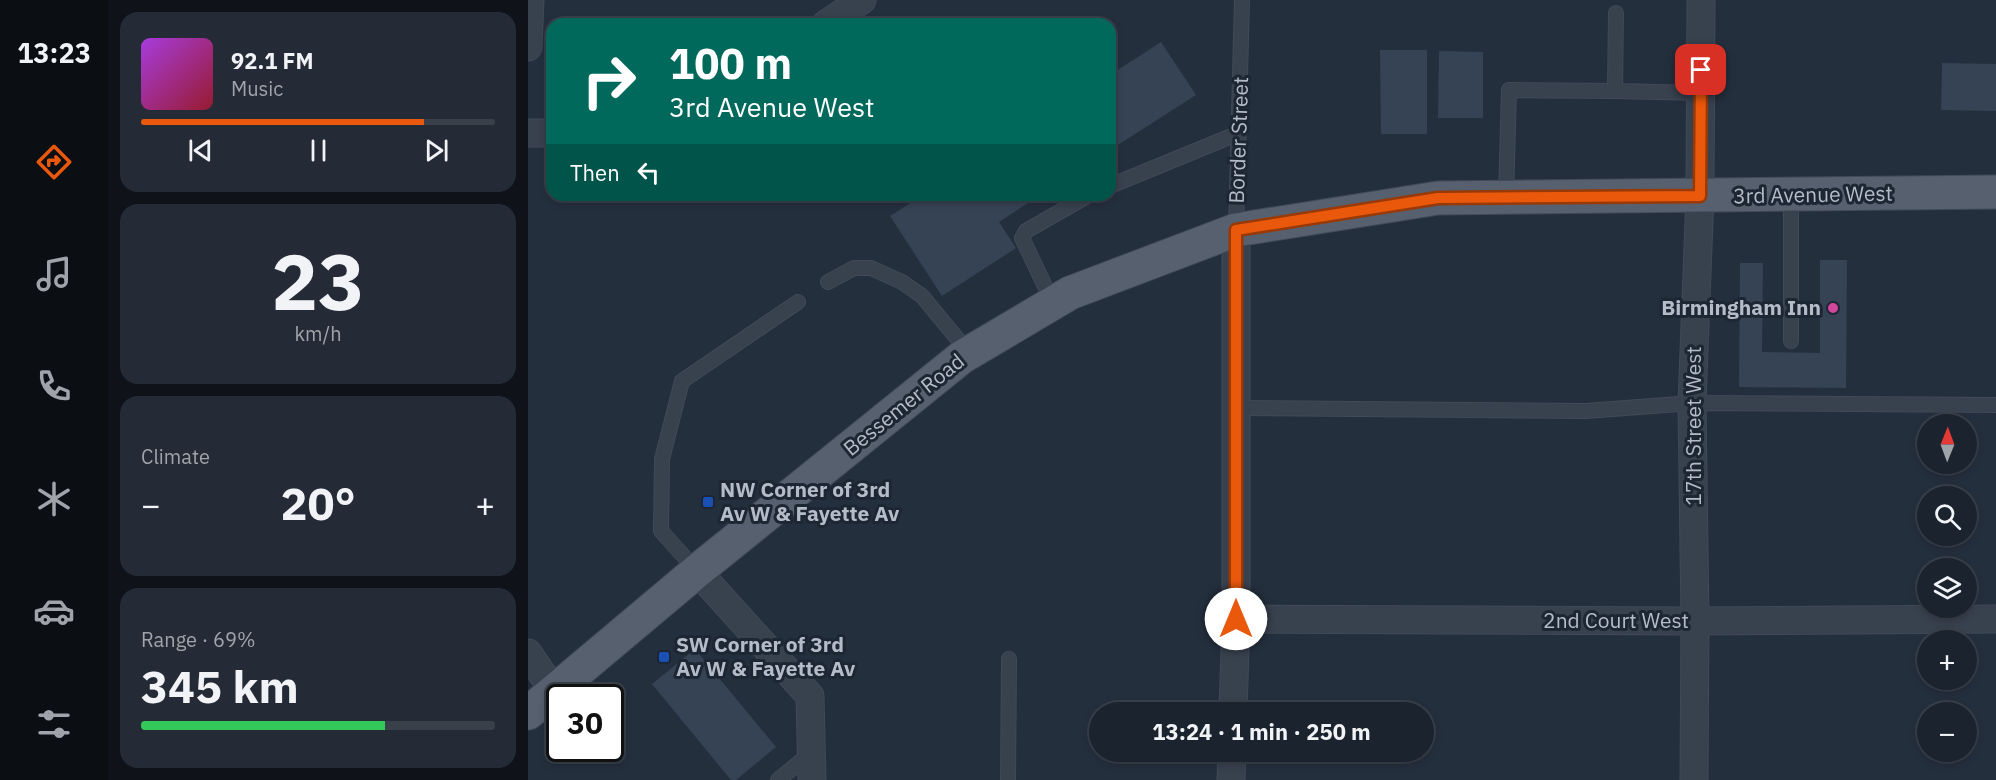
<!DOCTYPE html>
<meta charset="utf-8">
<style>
body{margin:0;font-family:"IBM Plex Sans",sans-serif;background:#242b36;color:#f1f3f6;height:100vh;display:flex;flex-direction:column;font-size:22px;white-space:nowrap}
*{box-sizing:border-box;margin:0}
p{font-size:20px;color:#a0a4aa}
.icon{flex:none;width:33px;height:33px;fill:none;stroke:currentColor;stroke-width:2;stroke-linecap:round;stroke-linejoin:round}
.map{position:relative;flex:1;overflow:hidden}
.side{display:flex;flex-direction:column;gap:12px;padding:12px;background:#0f1319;width:420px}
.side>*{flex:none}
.guide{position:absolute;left:18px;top:18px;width:570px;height:183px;border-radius:18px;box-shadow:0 3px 9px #0003,0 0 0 2px #39404a;background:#00695c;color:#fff;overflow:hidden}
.needle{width:39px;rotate:1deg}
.fabs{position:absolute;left:1389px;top:414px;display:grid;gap:12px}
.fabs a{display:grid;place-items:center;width:60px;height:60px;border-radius:50%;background:#1b232e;box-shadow:0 3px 9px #0003,0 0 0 2px #39404a;font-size:30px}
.speed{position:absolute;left:18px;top:684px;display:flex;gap:12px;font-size:30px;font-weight:700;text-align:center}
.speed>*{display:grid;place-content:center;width:78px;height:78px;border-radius:50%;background:#1b232e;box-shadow:0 3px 9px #0003,0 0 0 2px #39404a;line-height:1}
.speed .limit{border:3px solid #111;border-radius:9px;background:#fff;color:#111}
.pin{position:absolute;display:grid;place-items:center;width:51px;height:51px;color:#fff;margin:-26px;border-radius:12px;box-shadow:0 3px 9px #0006}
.me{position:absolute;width:66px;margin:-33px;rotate:0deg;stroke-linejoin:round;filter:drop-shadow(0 0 4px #0008)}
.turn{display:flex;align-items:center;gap:21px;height:126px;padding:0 24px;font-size:27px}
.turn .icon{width:78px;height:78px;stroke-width:2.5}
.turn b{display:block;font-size:42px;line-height:51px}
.then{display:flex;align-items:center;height:57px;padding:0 24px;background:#0003;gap:12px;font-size:22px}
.big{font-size:45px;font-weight:700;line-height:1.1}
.side .tile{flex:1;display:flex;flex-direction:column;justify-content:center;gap:9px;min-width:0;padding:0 21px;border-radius:18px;background:#242b36}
.side .dial{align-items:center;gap:0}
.dial b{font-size:78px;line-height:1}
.song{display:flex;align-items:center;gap:18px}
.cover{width:72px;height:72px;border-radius:9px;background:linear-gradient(135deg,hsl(280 70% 55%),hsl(350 70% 35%))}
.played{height:6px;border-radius:3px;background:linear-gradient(90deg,#ea580c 80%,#39404a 80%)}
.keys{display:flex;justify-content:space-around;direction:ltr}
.heat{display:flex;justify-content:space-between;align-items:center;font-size:33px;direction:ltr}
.charge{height:9px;border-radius:4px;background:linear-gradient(90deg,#34c759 69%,#39404a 0)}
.trip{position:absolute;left:561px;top:702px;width:345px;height:60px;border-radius:30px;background:#1b232e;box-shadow:0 3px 9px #0003,0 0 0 2px #39404a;font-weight:700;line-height:60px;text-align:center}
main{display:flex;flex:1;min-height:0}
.tabs{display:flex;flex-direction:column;width:108px;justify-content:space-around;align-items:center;background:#0b0e12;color:#a0a4aa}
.tabs .icon{width:42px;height:42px}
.tabs .on{color:#ea580c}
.tabs b{font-size:27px;color:#f1f3f6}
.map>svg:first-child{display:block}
</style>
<main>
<nav class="tabs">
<b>13:23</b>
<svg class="icon on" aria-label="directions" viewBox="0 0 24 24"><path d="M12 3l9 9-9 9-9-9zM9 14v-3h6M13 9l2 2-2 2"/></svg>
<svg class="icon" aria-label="music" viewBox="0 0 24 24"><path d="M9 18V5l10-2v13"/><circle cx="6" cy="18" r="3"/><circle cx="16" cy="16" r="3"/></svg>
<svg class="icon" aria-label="phone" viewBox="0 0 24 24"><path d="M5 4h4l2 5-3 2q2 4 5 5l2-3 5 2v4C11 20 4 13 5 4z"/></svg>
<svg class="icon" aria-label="climate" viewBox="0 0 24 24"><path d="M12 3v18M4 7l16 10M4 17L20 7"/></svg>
<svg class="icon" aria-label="car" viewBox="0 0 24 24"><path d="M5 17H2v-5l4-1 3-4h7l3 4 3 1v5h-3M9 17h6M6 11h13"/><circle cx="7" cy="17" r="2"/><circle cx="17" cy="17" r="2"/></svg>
<svg class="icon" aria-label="filters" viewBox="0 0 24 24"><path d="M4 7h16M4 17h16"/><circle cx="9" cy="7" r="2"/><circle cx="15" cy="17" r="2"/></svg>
</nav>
<section class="side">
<div class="tile">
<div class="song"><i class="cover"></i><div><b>92.1 FM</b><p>Music</p></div></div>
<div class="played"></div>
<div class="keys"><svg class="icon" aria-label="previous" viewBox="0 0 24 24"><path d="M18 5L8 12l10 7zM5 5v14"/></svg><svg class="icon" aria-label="pause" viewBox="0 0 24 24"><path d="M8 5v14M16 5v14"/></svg><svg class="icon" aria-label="next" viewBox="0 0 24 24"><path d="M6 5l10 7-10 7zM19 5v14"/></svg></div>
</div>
<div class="tile dial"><b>23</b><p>km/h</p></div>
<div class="tile"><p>Climate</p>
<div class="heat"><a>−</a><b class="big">20°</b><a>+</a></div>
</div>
<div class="tile"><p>Range · 69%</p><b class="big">345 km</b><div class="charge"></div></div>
</section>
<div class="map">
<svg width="1468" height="780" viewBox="0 0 1468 780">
<rect width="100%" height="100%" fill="#242f3e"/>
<g fill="#364354">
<polygon points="633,42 668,95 582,150 582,75"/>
<polygon points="852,50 899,50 899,134 853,134"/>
<polygon points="911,51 955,52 955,118 910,118"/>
<polygon points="1414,63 1468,64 1468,111 1413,110"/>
<polygon points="395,195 512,195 471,222 488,248 414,296 362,216"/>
<polygon points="1292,260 1319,260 1318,388 1211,387 1212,263 1235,263 1234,352 1292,353"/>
<polygon points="167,649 248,747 208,780 203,780 124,684"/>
</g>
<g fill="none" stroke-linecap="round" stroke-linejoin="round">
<g stroke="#414a57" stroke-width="16">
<g id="lane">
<polyline points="1088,13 1087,91 1172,93"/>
<polyline points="582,186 711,133"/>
<polyline points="978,197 981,90 1087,91"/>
<polyline points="708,230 714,0"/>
<polyline points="300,282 326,268 343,268 374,282 394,296 441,353"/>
<polyline points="525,303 494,238 498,231 561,195"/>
<polyline points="1263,341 1263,195"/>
<polyline points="707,408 1058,411 1164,403 1468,405"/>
<polyline points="169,571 133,531 134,459 154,381 270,302"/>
<polyline points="250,780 283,753"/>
<polyline points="480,780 481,659"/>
</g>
</g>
<g stroke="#414a57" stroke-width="29">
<g id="street">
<polyline points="298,24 334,0"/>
<polyline points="0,47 2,0"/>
<polyline points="0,133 24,133"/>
<polyline points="169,571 282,696 284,780"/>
<polyline points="708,619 1167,621 1468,619"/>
<polyline points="0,653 26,691"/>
<polyline points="705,712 708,619 708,230"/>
<polyline points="703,780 704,752"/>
<polyline points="1166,780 1167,621 1164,403 1172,196 1173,0"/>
</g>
</g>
<g stroke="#414a57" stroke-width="35">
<polyline id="primary" points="0,713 169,571 434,357 542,293 708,230 910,198 1468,192"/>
</g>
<use href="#lane" stroke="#38414e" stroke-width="14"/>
<use href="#street" stroke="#38414e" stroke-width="27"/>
<use href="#primary" stroke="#56606e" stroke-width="33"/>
</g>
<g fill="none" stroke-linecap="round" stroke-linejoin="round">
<g stroke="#983908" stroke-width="15">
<polyline id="route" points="708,619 708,230 910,198 1172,196 1173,70"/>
</g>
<use href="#route" stroke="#ea580c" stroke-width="10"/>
</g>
<circle fill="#d1479c" stroke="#1d2633" stroke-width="2" cx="1305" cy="308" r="6"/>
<g fill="#1a4fb4" stroke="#1d2633" stroke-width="2">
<rect x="174" y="496" width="12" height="12" rx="3"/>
<rect x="130" y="651" width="12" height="12" rx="3"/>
</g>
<g text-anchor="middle" stroke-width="6" stroke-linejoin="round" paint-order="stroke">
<g font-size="21" fill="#b4bcc9" stroke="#1d2633">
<text transform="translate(711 140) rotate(-88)" y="7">Border Street</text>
<text transform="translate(1285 195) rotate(-1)" y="7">3rd Avenue West</text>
<text transform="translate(376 405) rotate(-39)" y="7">Bessemer Road</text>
<text transform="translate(1166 426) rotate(-90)" y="7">17th Street West</text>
<text x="1088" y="628">2nd Court West</text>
</g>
<g font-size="21" font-weight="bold" fill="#b4bcc9" stroke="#1d2633" text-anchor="start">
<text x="1293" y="315" text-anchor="end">Birmingham Inn</text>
<text x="192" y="497">NW Corner of 3rd<tspan x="192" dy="24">Av W &amp; Fayette Av</tspan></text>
<text x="148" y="652">SW Corner of 3rd<tspan x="148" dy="24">Av W &amp; Fayette Av</tspan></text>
</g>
</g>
</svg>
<div class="fabs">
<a><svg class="needle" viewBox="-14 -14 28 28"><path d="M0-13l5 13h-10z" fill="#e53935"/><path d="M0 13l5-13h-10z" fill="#a0a4aa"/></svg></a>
<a><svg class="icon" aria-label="search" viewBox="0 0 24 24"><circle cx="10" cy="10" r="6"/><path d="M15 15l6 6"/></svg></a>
<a><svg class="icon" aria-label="layers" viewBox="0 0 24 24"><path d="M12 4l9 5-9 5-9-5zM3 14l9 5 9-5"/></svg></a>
<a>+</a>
<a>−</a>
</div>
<div class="speed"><div class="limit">30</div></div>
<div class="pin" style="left:1173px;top:70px;background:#d93025"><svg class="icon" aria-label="arrive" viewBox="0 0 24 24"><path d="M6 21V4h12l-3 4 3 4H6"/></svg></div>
<svg class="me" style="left:708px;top:619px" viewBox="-20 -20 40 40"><circle r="19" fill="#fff"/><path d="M0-13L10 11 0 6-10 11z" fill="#ea580c"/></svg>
<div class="trip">13:24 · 1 min · 250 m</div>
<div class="guide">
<div class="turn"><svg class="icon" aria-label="right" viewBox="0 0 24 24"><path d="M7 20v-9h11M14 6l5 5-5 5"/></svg><div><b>100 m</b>3rd Avenue West</div></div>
<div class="then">Then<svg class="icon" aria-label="left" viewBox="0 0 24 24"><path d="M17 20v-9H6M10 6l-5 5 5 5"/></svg></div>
</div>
</div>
</main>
